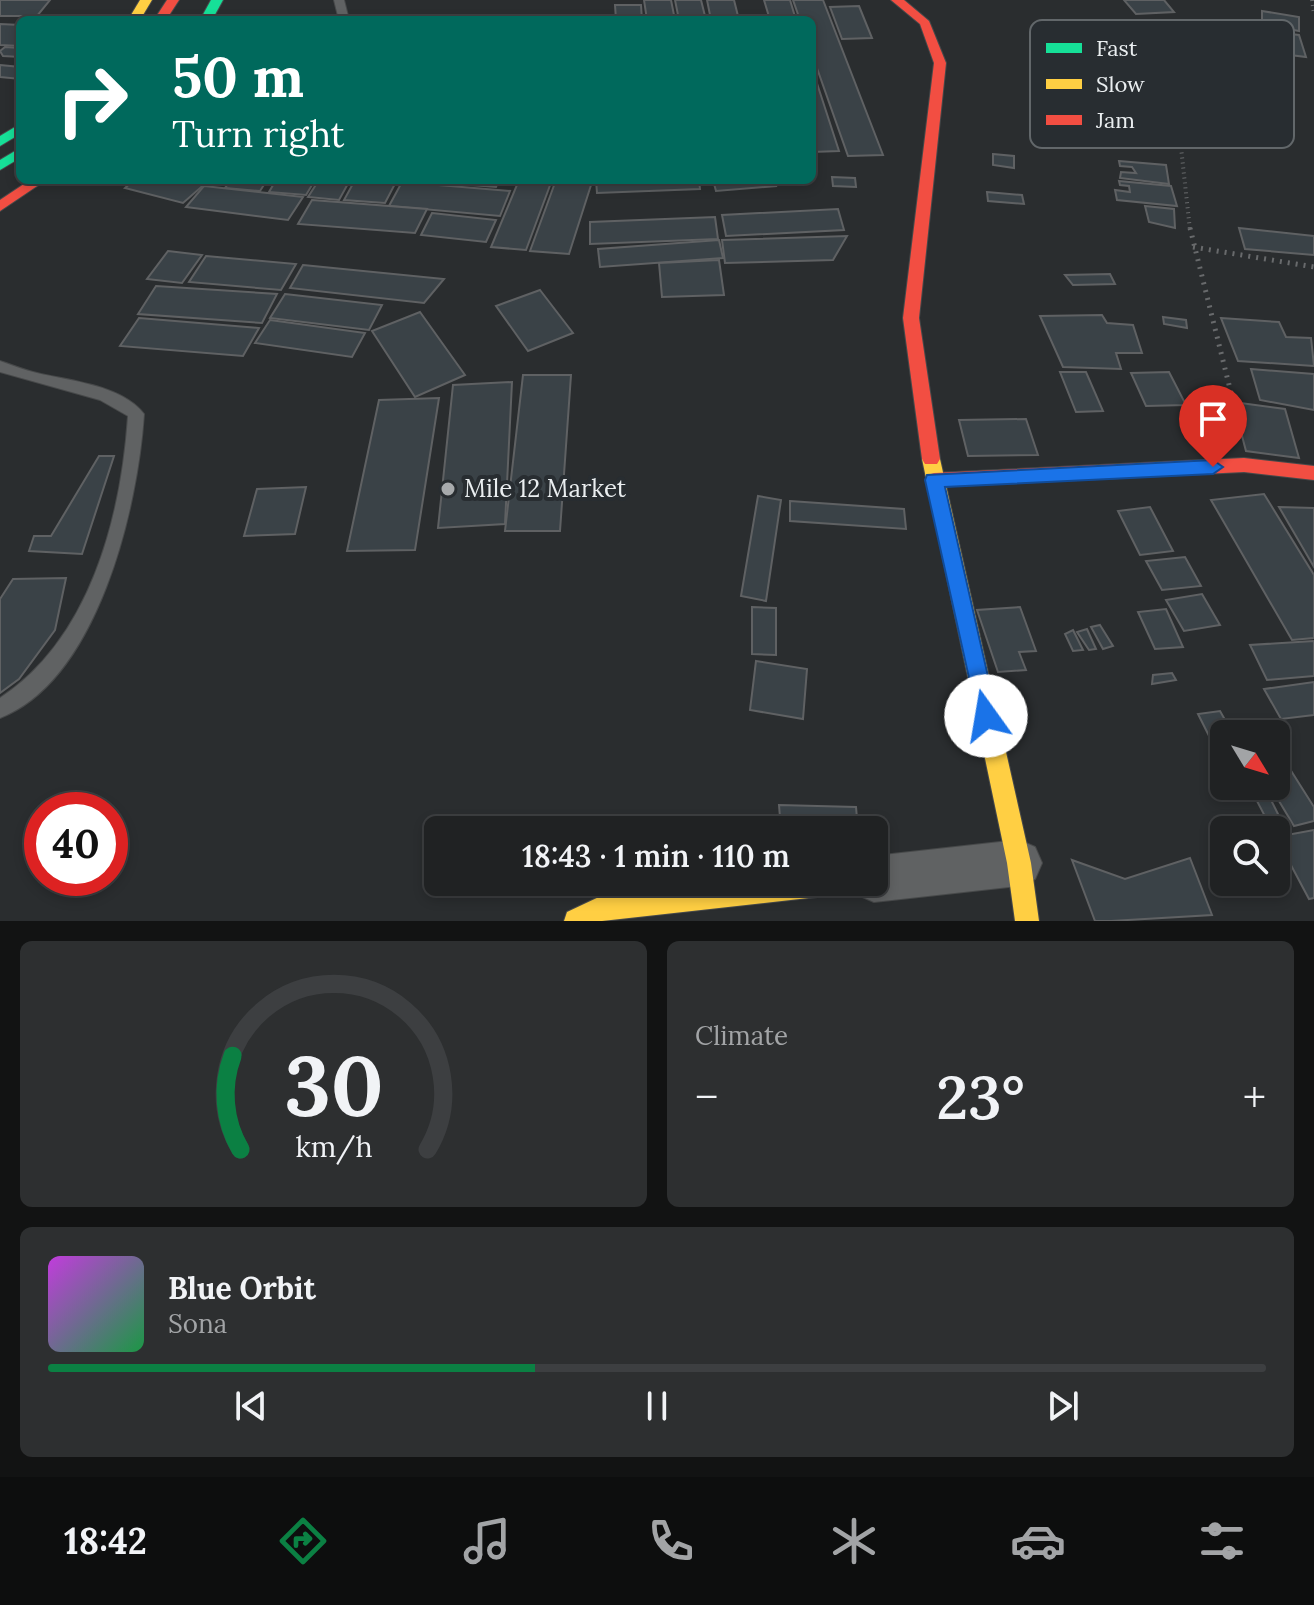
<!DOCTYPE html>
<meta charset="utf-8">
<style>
body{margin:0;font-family:Lora,serif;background:#2d2f30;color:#f1f3f6;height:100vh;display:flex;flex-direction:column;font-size:30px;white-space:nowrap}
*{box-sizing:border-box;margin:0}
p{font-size:26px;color:#a2a4a6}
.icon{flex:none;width:44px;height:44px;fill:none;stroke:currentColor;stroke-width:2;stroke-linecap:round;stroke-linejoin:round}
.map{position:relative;height:921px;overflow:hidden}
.side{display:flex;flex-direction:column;gap:20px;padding:20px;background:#121313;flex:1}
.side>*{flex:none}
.banner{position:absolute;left:16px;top:16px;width:800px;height:168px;border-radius:12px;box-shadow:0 4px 12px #0003,0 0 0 2px #3d3f41;background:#00695c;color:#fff;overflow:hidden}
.needle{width:52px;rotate:128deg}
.buttons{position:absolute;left:1210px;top:720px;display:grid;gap:16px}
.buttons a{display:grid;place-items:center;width:80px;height:80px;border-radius:12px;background:#202223;box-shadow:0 4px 12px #0003,0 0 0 2px #3d3f41;font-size:40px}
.speed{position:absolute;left:24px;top:792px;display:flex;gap:16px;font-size:40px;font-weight:700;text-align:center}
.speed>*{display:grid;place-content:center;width:104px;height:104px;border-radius:50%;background:#202223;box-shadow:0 4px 12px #0003,0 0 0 2px #3d3f41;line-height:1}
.speed .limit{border:12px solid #d22;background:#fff;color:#111}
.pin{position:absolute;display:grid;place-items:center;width:68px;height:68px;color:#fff;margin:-82px -34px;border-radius:50% 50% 50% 0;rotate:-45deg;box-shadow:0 0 8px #0007}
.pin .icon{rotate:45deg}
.me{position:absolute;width:88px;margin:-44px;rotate:347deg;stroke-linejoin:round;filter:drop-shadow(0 0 6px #0008)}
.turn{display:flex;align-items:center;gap:28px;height:168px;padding:0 24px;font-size:36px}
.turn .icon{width:104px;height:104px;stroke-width:2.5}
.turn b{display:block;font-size:56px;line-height:68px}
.big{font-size:60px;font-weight:600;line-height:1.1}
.side .card{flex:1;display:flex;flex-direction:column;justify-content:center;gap:12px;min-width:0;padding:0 28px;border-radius:12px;background:#2d2f30}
.side .dial{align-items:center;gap:0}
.dial svg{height:208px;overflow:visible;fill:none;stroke:#3d3f41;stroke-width:7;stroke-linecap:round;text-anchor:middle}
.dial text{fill:#f1f3f6;stroke:none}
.song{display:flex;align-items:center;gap:24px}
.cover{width:96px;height:96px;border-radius:12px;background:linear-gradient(135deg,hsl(290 70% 55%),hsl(140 70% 35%))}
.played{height:8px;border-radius:4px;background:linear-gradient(90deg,#0b8043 40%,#3d3f41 40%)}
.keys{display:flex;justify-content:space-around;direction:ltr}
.heat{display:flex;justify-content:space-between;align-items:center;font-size:44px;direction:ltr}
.side .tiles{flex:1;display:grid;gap:20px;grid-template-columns:1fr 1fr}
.card:last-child{grid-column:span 2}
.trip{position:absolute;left:424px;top:816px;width:464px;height:80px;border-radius:12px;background:#202223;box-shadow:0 4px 12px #0003,0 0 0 2px #3d3f41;font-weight:600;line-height:80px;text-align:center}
.tabs{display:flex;height:128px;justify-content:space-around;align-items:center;background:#0d0e0e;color:#a2a4a6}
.tabs .icon{width:56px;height:56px}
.tabs .current{color:#0b8043}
.tabs b{font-size:36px;color:#f1f3f6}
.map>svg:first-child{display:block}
</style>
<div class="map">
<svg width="1314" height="921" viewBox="0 0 1314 921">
<rect width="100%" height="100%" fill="#2a2d2f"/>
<g fill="#3a4247" stroke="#5f6163" stroke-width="2">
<polygon points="0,0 50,0 37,16 0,16"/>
<polygon points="644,0 671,0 675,20 647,20"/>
<polygon points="675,0 701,0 706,20 679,20"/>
<polygon points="707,0 734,0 739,20 711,20"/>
<polygon points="764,0 790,0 796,20 770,20"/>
<polygon points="793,0 823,0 883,155 848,156 812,54 812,20 800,20"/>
<polygon points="1124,0 1164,0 1174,12 1136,14"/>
<polygon points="615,5 641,5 642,20 616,20"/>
<polygon points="859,6 872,38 842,39 830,7"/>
<polygon points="1262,11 1299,17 1299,31 1262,24"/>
<polygon points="0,24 20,25 20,46 0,45"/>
<polygon points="1262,31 1299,35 1306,57 1235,48 1233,37 1265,41"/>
<polygon points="5,47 20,48 20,57 3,56 0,51"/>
<polygon points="0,65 20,67 20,79 0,77"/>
<polygon points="812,68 839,151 812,152"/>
<polygon points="993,154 1014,156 1014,168 993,165"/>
<polygon points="1119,161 1166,165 1169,184 1120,178 1121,172 1136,173 1132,167 1120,166"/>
<polygon points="832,177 855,178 856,187 833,186"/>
<polygon points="134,180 197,180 207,182 183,203 125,188"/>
<polygon points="231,180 267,180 260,191 225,188"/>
<polygon points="276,180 315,180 306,195 269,192"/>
<polygon points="319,180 350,180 339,200 308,197"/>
<polygon points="355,180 397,180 385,203 344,200"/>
<polygon points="404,180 499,180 496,187"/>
<polygon points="519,180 552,180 526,250 491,247"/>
<polygon points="556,180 592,182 569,254 530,251"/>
<polygon points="596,180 699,180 700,189 597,193"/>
<polygon points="713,180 774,180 776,186 716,191"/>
<polygon points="1119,181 1171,186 1177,206 1117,200 1115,190 1130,192 1129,186 1120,185"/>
<polygon points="402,182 510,191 500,216 389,206"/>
<polygon points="204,186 303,197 288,220 186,207"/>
<polygon points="987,192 1022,195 1024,204 988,201"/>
<polygon points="312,200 427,209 415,233 298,224"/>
<polygon points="1145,206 1174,209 1175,228 1149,222"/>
<polygon points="838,209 844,230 726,236 722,215"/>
<polygon points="432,213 496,220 486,242 421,235"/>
<polygon points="715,217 718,239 590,244 590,222"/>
<polygon points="1239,228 1314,236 1314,255 1245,249"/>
<polygon points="847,236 833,260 725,263 722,240"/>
<polygon points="719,240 723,258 600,267 598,249"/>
<polygon points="168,251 202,255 182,283 147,279"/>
<polygon points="206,256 296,264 281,290 189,282"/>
<polygon points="719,260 724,295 662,297 659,263"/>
<polygon points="303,265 444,279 424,303 290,288"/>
<polygon points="1110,274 1115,284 1073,285 1065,275"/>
<polygon points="156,286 277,294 262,323 138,314"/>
<polygon points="540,290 573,333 528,351 496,306"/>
<polygon points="285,294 382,305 369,330 270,318"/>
<polygon points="420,312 465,375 415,397 372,331"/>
<polygon points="1102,315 1107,323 1133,325 1142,353 1116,353 1121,369 1063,367 1040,316"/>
<polygon points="1163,317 1186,320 1187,328 1164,324"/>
<polygon points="139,318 259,328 243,356 120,346"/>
<polygon points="1221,318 1279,322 1286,337 1311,338 1314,366 1238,361"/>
<polygon points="270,320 365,333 352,357 255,343"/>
<polygon points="1251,369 1314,374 1314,410 1260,400"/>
<polygon points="1060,372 1086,372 1103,411 1076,412"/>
<polygon points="1169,372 1186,405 1146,406 1131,373"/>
<polygon points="523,375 571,375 560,531 505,531"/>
<polygon points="512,382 505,524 438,528 453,385"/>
<polygon points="439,398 415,550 347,551 379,400"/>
<polygon points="1233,402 1285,409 1299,458 1246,451"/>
<polygon points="1026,419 1038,455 968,456 959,420"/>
<polygon points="99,456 114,456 82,554 29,551 34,536 51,536"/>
<polygon points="306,487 295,534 244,536 257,489"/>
<polygon points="1264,494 1314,575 1314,638 1292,640 1211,500"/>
<polygon points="758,496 781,500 766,601 741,596"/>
<polygon points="790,501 904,509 906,529 790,521"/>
<polygon points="1150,507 1173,551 1140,555 1118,511"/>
<polygon points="1279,507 1314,508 1314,567"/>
<polygon points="1185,557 1201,586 1162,590 1146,561"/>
<polygon points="66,578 55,630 19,679 0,693 0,599 13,579"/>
<polygon points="1202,594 1220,625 1184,631 1166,600"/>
<polygon points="752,607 776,608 776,655 752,654"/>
<polygon points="1020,607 1036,651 1019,652 1026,670 998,672 977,610"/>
<polygon points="1166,609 1183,647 1155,649 1138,612"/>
<polygon points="1100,625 1113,646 1103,649 1091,627"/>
<polygon points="1087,629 1096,649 1089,650 1077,632"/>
<polygon points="1073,630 1083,650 1073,651 1065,634"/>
<polygon points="1314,641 1314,676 1267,680 1250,645"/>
<polygon points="756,661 807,669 803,719 750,710"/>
<polygon points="1172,673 1176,680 1152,684 1153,675"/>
<polygon points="1314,682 1314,715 1281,719 1264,689"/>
<polygon points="1220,711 1233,734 1210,738 1198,714"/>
<polygon points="1283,758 1314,807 1314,821 1294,826 1270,786 1276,786 1276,760"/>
<polygon points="1236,786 1264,786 1283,824 1270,826 1256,799 1244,801"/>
<polygon points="779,805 856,807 858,830 781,830"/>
<polygon points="1314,830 1314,898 1309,899 1276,837"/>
<polygon points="1190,858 1212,915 1111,921 1095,921 1072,860 1125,879"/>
</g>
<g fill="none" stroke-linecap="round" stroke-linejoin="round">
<g stroke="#47494a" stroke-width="2">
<g id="lane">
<polygon points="334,0 344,0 349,20 339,20"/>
<path d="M 0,361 C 12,365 24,370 37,373 C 70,381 122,385 144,414 C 138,507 98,680 0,718 L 0,698 C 90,639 121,518 128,416 L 100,400 L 0,372 Z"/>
</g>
</g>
<g stroke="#47494a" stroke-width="2">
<polygon id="street" points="1019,840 1035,847 1042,863 1035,879 1019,886 874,902 858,895 852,882 874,882 874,856"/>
</g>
<g stroke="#47494a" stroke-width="2">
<g id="fast">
<polygon points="211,0 223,0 212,20 200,20"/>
<polygon points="20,124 20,134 0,146 0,136"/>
<polygon points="20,148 20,158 0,170 0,160"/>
</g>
</g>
<g stroke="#47494a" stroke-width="2">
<g id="slow">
<polygon points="140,0 152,0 140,20 128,20"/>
<polygon points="931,452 937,454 940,459 1031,863 1039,921 1015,921 1007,863 922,459 925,454"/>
<polygon points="729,882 856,882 853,891 844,894 602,921 564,921 567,912 601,896"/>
</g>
</g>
<g stroke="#47494a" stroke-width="2">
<g id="jam">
<polygon points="167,0 179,0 166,20 154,20"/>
<polygon points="891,0 904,0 929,21 946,63 919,318 940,459 937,464 925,464 922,459 903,318 934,63 920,24"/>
<polygon points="30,180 46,180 0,211 0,200"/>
<polygon points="1244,458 1314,466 1314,480 1244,472 934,487 928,485 925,480 928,475 934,473"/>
</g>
</g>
<g stroke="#686a6c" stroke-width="4" stroke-dasharray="1 4" stroke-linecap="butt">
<polyline points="1312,0 1314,14"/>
<polyline points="1174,83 1190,230"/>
</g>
<g stroke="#686a6c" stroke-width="5" stroke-dasharray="2 6" stroke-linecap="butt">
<polyline points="1190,228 1241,433"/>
<polyline points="1193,247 1314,267"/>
</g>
<use href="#lane" fill="#606263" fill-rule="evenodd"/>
<use href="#street" fill="#606263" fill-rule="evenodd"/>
<use href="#fast" fill="#16e098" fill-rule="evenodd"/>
<use href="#slow" fill="#ffcf43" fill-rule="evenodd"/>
<use href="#jam" fill="#f24e42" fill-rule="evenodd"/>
</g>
<polygon fill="#1a73e8" stroke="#114b97" stroke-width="2" points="1213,460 1223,467 1213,474 945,487 997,716 994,723 986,726 979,723 925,480 927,475"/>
<circle fill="#a7aaac" stroke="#282d31" stroke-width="3" cx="448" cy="489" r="8"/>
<g text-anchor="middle" stroke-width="8" stroke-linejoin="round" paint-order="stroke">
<g font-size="24" fill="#eaeef0" stroke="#282d31" text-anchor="start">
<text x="464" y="497">Mile 12 Market</text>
</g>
</g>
<rect x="1030" y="20" width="264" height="128" rx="12" fill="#282d31" stroke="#62676a" stroke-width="2"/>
<rect x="1046" y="43" width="36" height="10" fill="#16e098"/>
<rect x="1046" y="79" width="36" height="10" fill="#ffcf43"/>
<rect x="1046" y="115" width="36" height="10" fill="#f24e42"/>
<g font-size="22" fill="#eaeef0">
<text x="1096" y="56">Fast</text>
<text x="1096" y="92">Slow</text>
<text x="1096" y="128">Jam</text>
</g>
</svg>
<div class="buttons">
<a><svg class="needle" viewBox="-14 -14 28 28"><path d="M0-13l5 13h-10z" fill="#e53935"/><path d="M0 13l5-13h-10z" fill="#a2a4a6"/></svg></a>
<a><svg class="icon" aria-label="search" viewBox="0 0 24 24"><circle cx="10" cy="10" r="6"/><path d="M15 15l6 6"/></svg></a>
</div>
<div class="speed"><div class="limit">40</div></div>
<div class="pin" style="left:1213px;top:467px;background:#d93025"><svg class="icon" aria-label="arrive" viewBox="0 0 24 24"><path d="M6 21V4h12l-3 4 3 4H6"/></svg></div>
<svg class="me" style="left:986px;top:716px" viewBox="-20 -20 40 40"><circle r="19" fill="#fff"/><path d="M0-13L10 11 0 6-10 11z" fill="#1a73e8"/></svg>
<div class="trip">18:43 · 1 min · 110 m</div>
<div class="banner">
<div class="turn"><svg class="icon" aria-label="right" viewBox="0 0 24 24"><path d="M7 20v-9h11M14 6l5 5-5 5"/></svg><div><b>50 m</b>Turn right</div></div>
</div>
</div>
<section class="side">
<div class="tiles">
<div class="card dial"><svg viewBox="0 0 100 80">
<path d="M14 69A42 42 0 1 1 86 69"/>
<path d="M14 69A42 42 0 0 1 11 33" stroke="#0b8043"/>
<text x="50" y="56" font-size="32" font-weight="700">30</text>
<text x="50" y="72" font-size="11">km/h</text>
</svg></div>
<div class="card"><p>Climate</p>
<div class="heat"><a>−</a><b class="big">23°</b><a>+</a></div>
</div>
<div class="card">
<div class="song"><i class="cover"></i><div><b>Blue Orbit</b><p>Sona</p></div></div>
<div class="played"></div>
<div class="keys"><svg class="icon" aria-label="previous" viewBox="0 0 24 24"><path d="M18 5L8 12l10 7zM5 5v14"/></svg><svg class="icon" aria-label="pause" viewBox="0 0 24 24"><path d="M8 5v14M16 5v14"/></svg><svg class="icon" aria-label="next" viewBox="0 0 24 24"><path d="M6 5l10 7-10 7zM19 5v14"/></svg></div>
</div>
</div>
</section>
<nav class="tabs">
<b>18:42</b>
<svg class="icon current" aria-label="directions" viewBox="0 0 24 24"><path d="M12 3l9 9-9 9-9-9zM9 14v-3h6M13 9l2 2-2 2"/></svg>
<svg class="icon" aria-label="music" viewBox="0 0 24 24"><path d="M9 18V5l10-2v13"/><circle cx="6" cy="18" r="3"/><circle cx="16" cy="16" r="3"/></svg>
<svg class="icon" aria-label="phone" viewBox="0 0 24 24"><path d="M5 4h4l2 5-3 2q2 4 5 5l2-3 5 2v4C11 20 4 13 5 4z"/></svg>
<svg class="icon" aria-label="climate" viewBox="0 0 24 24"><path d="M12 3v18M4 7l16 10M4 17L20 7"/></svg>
<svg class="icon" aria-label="car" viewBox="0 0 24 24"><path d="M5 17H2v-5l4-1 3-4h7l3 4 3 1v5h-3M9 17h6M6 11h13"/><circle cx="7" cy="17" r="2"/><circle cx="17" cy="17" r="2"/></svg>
<svg class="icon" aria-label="filters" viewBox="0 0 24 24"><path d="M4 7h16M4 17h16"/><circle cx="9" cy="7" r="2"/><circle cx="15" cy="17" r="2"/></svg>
</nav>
